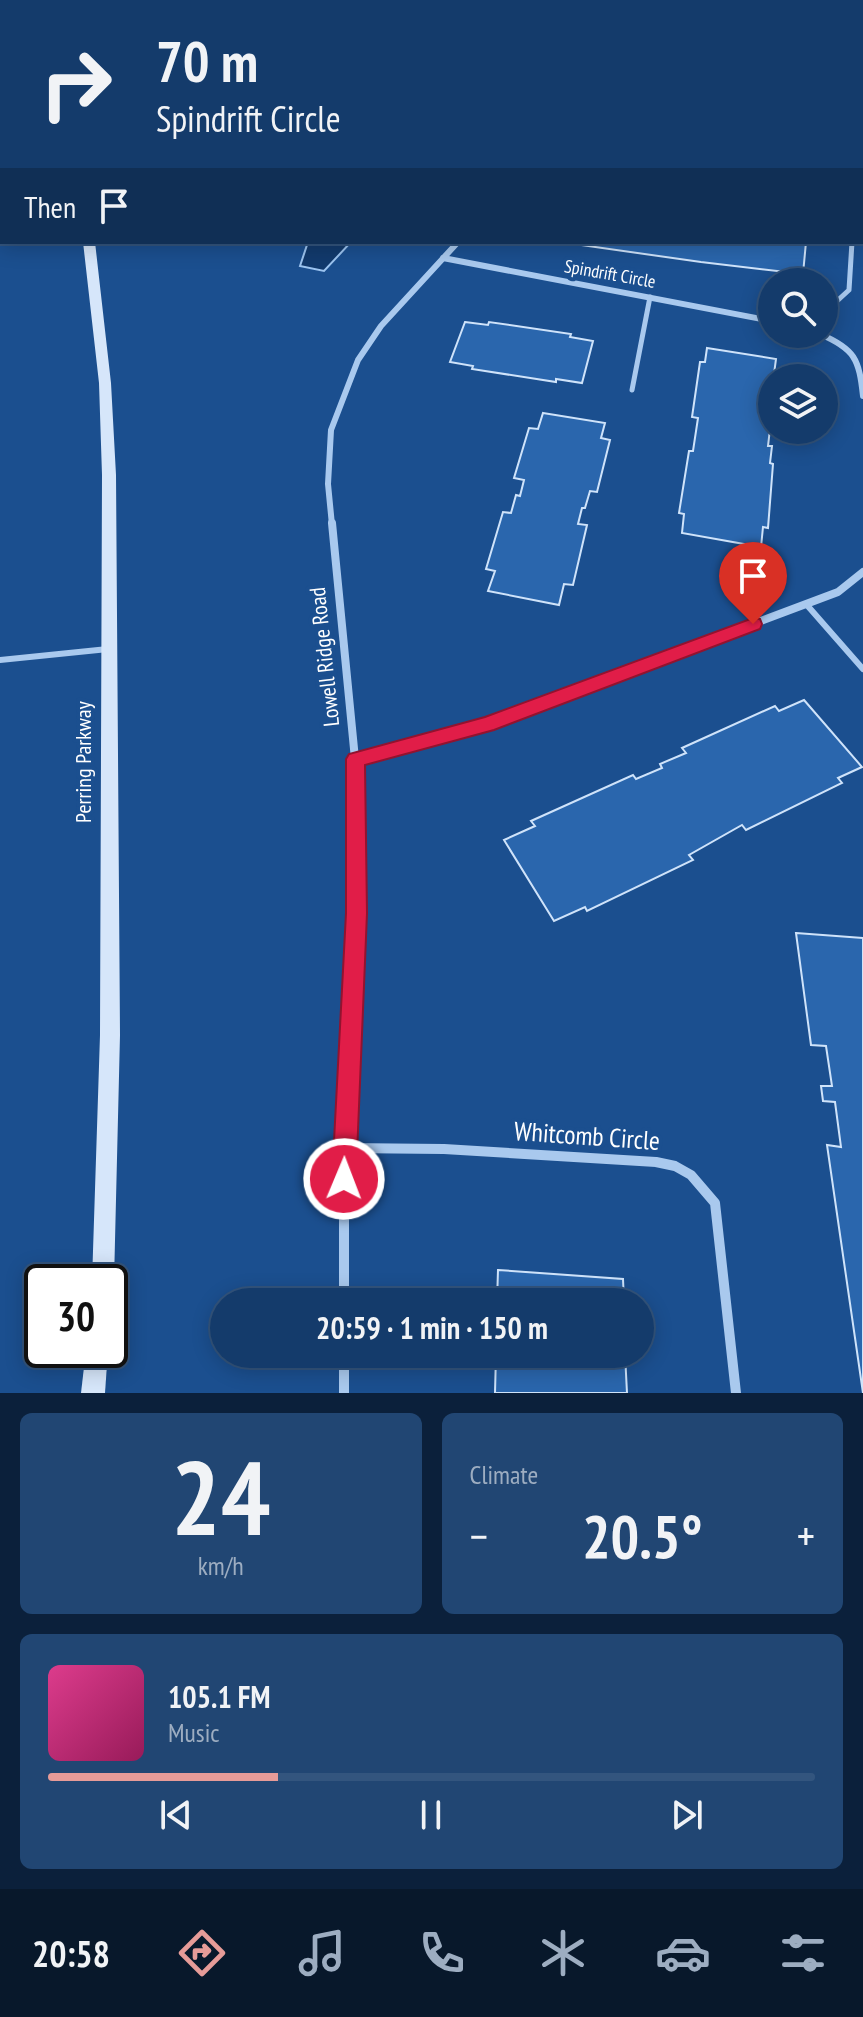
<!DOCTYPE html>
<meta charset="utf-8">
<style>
body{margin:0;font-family:"PT Sans Narrow",sans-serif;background:#214673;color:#f1f3f6;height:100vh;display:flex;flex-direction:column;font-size:30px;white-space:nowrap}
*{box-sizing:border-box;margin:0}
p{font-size:26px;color:#9dadc1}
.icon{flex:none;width:44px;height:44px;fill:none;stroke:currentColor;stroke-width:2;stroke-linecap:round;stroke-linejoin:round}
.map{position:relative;height:1393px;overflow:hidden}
.side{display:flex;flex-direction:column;gap:20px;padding:20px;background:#0b203b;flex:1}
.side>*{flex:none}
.guide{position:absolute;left:0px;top:0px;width:864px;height:244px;box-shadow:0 4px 20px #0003,0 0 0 2px #33557e;background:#143b6b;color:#f1f3f6;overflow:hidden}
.buttons{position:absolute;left:758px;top:268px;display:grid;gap:16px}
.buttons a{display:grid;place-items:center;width:80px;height:80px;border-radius:50%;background:#143b6b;box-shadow:0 4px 20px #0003,0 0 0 2px #33557e;font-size:40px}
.speed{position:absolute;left:24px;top:1264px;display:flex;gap:16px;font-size:40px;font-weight:700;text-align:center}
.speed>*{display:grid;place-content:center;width:104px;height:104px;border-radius:50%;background:#143b6b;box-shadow:0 4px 20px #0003,0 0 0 2px #33557e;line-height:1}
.speed .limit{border:4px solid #111;border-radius:12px;background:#fff;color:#111}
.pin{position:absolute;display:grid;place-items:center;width:68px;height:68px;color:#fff;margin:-82px -34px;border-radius:50% 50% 50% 0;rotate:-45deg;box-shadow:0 0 8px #0007}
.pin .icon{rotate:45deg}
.me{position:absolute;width:88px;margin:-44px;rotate:1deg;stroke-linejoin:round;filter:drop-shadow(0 0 6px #0008)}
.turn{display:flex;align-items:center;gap:28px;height:168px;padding:0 24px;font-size:36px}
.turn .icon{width:104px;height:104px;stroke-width:2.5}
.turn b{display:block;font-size:56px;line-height:68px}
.then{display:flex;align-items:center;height:76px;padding:0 24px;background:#0003;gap:16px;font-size:30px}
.big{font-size:60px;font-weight:800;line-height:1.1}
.side .card{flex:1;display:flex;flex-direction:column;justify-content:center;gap:12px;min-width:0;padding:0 28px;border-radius:12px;background:#214673}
.side .dial{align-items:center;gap:0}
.dial b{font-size:104px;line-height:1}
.song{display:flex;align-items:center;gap:24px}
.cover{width:96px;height:96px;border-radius:12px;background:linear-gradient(135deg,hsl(330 70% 55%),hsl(330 70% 35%))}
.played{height:8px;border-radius:4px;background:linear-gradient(90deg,#e69b98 30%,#33557e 30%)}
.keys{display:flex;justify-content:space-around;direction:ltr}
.heat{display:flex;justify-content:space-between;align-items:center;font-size:44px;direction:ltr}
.side .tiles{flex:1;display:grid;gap:20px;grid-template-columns:1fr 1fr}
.card:last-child{grid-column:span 2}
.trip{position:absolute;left:210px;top:1288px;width:444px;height:80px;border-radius:40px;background:#143b6b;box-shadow:0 4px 20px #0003,0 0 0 2px #33557e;font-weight:800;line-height:80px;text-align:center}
.tabs{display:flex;height:128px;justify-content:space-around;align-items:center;background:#08182b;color:#9dadc1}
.tabs .icon{width:56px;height:56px}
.tabs .selected{color:#e69b98}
.tabs b{font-size:36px;color:#f1f3f6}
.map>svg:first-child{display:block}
</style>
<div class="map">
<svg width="863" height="1393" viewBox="0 0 863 1393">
<rect width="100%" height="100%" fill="#1b4f8f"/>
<polygon fill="#123a6d" stroke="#9cc4f0" stroke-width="2" points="308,242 351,242 324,271 300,266"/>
<g fill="#2a66ad" stroke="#cfe3fa" stroke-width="2">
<polygon points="578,242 806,242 803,274 701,262 581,245 582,243"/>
<polygon points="465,322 488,325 489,322 571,334 570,337 593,341 582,383 556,379 556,382 472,369 473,366 450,362"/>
<polygon points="707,348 776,359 774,374 780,374 779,378 772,378 772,429 770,429 768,446 772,446 770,463 773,464 768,528 763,527 761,547 682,533 684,514 679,513 689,451 693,451 698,418 692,417 700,362 705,362"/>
<polygon points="543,413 605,423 601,438 610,440 597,492 590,491 585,508 582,508 578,524 587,525 573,585 564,584 559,605 488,591 495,571 486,569 503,512 511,513 516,495 520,496 524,480 514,478 529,428 538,429"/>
<polygon points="804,700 862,767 838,778 842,783 746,830 742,825 689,855 693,860 587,911 585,907 554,921 504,840 535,826 531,821 633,775 636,779 662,768 660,764 686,753 682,748 775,706 779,711"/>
<polygon points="796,933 863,938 863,1393 827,1145 841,1147 835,1102 823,1101 821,1086 832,1086 826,1046 811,1045"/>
<polygon points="498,1270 623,1279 624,1302 497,1302"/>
<polygon points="496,1354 625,1354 627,1393 495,1393"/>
</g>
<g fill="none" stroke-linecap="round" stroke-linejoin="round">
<g stroke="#a9c9ee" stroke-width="5">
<polyline points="824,313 849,290 852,242"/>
<polyline points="632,390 650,297"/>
</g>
<g stroke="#a9c9ee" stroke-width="6">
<polyline points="806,604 863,669"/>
<polyline points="0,660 108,649"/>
</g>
<polyline stroke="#a9c9ee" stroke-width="5" points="838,2 843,0"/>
<g stroke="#a9c9ee" stroke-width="6">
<polyline points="443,258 772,321"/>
<path d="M 820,334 C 855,349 859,359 863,396"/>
<polyline points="332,525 328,484 331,430 358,360 381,326 458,242"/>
</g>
<g stroke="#a9c9ee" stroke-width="8">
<polyline points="332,523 355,759 356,905"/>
<polyline points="355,759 487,724 838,592 863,572"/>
</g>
<g stroke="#a9c9ee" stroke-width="10">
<polyline points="344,1148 444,1149 656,1162 675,1166 691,1175 715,1203 736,1393"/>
<polyline points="344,1302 344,1148 356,903"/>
<polyline points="344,1354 344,1393"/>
</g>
<g fill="#d6e6fa" fill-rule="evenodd">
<polygon points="19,0 27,0 28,2 20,2"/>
<polygon points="0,19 2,20 2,30 0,29"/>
<rect x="862" y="151" width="1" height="7"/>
<polygon points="83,242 95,242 111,383 116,475 120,1035 114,1282 110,1290 110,1282 92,1282 100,1035 102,475 99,383"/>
<polygon points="86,1350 108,1350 105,1393 81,1393"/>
</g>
</g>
<polygon fill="#e11d48" stroke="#92132f" stroke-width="2" points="753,618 760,619 762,624 760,629 494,730 365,765 367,913 356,1179 353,1187 344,1191 336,1187 332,1179 346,913 346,759 349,754 485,717"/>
<g text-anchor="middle" stroke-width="8" stroke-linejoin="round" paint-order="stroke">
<g font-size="18" fill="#fff" stroke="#1b4f8f">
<text transform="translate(610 274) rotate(10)" y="6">Spindrift Circle</text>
</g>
<g font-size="22" fill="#fff" stroke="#1b4f8f">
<text transform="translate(324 657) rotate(-96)" y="8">Lowell Ridge Road</text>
<text transform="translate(83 762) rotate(-90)" y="8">Perring Parkway</text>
</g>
<g font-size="26" fill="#fff" stroke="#1b4f8f">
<text transform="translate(587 1136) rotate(4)" y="9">Whitcomb Circle</text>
</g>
</g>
</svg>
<div class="buttons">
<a><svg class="icon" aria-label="search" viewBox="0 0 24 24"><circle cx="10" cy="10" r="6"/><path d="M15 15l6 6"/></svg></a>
<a><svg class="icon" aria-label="layers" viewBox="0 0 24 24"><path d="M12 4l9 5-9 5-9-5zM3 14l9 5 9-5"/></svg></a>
</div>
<div class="speed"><div class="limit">30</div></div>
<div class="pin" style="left:753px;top:624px;background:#d93025"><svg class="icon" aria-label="arrive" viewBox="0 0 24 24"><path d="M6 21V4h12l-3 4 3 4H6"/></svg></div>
<svg class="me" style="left:344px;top:1179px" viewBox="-20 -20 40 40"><circle r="17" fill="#e11d48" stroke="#fff" stroke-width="3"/><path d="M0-11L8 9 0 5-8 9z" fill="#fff"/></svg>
<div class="trip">20:59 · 1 min · 150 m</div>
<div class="guide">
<div class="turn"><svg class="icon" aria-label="right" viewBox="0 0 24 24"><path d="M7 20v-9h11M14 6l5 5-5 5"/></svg><div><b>70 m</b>Spindrift Circle</div></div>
<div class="then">Then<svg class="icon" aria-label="arrive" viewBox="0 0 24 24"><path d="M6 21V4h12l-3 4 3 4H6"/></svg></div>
</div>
</div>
<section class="side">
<div class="tiles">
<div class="card dial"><b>24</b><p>km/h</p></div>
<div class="card"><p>Climate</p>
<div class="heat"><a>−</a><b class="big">20.5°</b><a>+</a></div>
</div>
<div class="card">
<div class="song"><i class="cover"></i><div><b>105.1 FM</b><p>Music</p></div></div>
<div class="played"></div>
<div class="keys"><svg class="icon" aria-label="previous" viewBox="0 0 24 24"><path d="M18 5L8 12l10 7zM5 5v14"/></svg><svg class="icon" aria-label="pause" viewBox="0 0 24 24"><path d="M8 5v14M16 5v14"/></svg><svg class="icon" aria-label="next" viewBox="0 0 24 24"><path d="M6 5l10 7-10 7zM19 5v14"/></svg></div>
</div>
</div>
</section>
<nav class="tabs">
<b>20:58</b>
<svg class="icon selected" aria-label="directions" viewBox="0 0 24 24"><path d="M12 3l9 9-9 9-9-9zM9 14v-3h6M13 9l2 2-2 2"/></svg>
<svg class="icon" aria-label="music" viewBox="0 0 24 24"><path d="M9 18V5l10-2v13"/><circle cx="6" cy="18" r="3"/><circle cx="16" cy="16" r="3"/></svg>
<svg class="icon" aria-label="phone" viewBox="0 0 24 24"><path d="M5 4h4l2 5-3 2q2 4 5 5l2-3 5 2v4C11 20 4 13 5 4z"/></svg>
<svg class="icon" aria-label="climate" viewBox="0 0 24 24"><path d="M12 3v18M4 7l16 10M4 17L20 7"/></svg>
<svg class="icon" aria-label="car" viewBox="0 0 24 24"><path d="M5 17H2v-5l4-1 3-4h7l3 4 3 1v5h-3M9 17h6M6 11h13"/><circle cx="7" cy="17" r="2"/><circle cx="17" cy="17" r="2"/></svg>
<svg class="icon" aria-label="filters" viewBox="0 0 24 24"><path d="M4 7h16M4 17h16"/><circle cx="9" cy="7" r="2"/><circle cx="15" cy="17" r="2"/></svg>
</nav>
